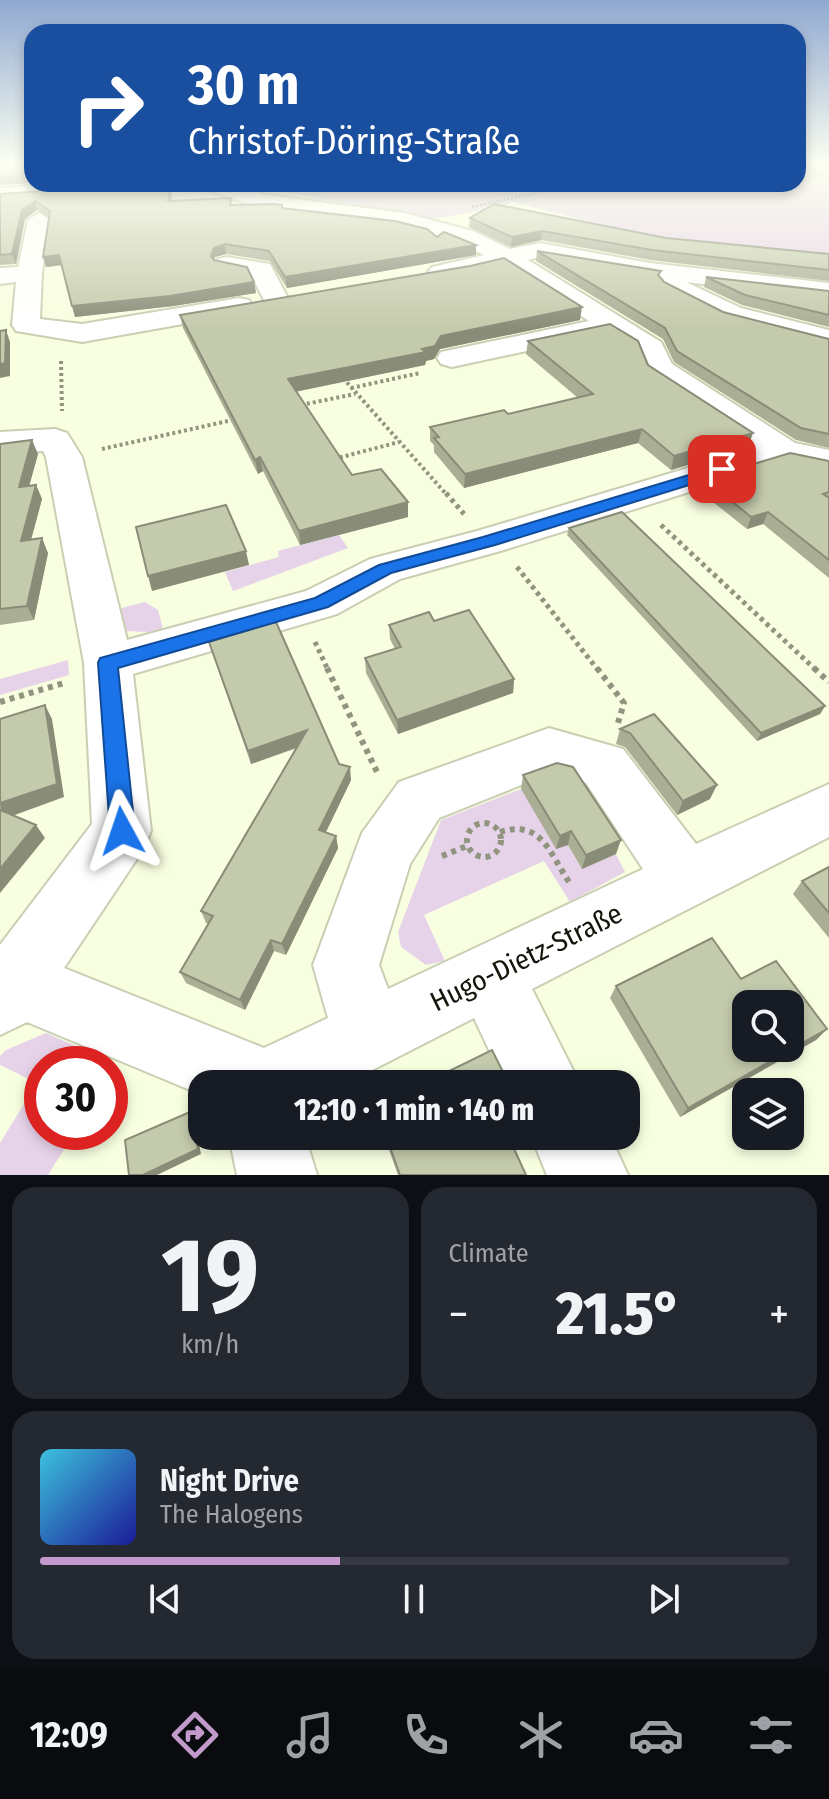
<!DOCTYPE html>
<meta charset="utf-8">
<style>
body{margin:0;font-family:"Fira Sans Condensed",sans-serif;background:#242831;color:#f1f3f6;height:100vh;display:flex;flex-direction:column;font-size:30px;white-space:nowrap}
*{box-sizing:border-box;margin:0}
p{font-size:26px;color:#9ea1a6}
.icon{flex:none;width:44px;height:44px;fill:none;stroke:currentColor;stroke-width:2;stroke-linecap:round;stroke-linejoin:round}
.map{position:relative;height:1175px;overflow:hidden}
.sheet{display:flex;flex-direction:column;gap:12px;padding:12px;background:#0d0f14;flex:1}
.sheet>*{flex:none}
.guide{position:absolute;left:24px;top:24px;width:782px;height:168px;border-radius:24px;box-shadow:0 4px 12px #0003;background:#1a4fa0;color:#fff;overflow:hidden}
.tools{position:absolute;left:732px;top:990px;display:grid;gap:16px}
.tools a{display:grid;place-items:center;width:72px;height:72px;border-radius:16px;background:#171b24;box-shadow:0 4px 12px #0003;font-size:40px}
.speed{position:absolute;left:24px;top:1046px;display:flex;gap:16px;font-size:40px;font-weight:700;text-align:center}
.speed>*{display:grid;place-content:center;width:104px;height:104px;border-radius:50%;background:#171b24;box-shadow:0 4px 12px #0003;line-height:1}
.speed .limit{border:12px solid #d22;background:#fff;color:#111}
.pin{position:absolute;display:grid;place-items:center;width:68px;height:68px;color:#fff;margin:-34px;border-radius:16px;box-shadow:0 4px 12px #0006}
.me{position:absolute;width:88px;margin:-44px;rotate:355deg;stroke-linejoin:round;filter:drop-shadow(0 0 6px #0008)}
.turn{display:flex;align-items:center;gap:28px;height:168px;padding:0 32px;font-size:36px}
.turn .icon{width:104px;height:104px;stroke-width:2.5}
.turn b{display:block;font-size:56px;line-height:68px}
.big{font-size:60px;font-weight:800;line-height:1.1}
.sheet .card{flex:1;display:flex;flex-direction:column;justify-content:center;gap:12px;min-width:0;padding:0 28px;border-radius:24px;background:#242831}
.sheet .dial{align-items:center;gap:0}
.dial b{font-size:104px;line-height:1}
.song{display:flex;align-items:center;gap:24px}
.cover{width:96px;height:96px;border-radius:12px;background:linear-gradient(135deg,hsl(190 70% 55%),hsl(240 70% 35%))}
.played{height:8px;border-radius:4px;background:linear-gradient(90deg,#c49acc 40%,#363941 40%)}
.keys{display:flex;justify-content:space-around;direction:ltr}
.heat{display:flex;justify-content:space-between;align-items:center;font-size:44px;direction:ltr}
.sheet .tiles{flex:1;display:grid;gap:12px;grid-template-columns:1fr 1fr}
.card:last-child{grid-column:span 2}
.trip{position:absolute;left:188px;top:1070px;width:452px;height:80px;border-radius:24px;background:#171b24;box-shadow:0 4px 12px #0003;font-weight:800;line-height:80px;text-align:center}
.tab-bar{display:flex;height:128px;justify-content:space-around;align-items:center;background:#090b0e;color:#9ea1a6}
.tab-bar .icon{width:56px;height:56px}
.tab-bar .active{color:#c49acc}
.tab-bar b{font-size:36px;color:#f1f3f6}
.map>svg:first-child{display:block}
</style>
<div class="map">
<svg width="829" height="1175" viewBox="0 0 829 1175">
<rect width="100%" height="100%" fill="#f8fee0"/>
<g fill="#e7d3e9">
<polygon points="798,165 829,165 829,256 649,237 513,202 495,208 427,220 245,184 798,184"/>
<polygon points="339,535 348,548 233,591 225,572 279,557 278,551"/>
<polygon points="145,602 158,610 164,633 126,631 115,622 114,610"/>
<polygon points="68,660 69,675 0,695 0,679"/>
<polygon points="521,789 568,845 582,869 616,854 625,872 570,902 544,861 424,915 445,961 426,965 401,947 398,932 441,820"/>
<polygon points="46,1033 94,1054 101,1064 42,1064 42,1132 75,1132 48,1175 0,1175 0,1143 37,1083 0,1065 0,1056 6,1050"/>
</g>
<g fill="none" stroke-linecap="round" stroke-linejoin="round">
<g stroke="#c9cfb3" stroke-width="4">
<g id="minor">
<polygon points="57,184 155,184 145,190 0,200 0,188"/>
<path d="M 199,184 L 230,184 L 266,195 L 404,213 L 473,231 L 510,249 L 540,243 L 650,263 L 829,283 L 829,299 L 686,282 L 741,308 L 829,330 L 829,348 L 721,320 L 663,290 L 659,285 L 664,279 L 540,257 L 528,260 L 661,342 L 672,364 L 795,443 L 829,450 L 829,472 L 785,462 L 504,550 L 400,579 L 337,614 L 133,674 L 151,831 L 143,850 L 64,968 L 264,1048 L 328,1018 L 313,965 L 362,833 L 399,782 L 549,728 L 623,749 L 696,844 L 829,784 L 829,837 L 532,989 L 580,1084 L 505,1084 L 474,1018 L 345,1084 L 202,1084 L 202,1095 L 27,1022 L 0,1035 L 0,945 L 92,824 L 84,663 L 46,457 L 43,451 L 0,454 L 0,432 L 55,429 L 67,433 L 82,457 L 127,640 L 306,591 L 370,559 L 477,531 L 755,448 L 647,376 L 638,352 L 601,329 L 597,335 L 587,338 L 452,367 L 441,364 L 437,358 L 441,352 L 589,321 L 503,266 L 441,280 L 432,277 L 428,272 L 432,267 L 484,255 C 414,219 337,223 261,207 C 241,203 221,194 202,188 ZM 551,773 L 586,783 L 643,869 L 388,989 L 379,965 L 410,864 L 439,818 Z"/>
<polygon points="39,213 50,220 42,273 40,319 82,324 239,298 249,300 253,306 249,312 239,314 82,342 16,331 12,325 16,282 0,284 0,268 18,267 28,220"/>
<polygon points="227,257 270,264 289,300 285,306 267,306 251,275 218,269 215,264 218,259"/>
<polygon points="229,1136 305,1136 317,1175 237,1175"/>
<polygon points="531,1136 610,1136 628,1175 547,1175"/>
</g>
</g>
<g stroke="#919580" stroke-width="2" stroke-dasharray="2 2" stroke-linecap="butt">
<polyline points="798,169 829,174"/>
<polyline points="472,207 576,184"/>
</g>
<g stroke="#919580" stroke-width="4" stroke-dasharray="3 3" stroke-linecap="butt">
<polyline points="61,361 62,411"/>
<polyline points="343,378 447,495"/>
<polyline points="351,388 420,373"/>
<polyline points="301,405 355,394"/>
<polyline points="102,449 237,419"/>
<polyline points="334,459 399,442"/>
</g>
<g stroke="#919580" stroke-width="5" stroke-dasharray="4 4" stroke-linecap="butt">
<polyline points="446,493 464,514"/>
<polyline points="661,525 816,670"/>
<polyline points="517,567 598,670"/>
<polyline points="315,642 328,670"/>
</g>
<g stroke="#919580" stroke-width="6" stroke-dasharray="5 5" stroke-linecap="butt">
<polyline points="327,668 378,774"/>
<polyline points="597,668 624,703 617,726"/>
<polyline points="814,668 829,682"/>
<polyline points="0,702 64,683"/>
<circle cx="484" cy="840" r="17"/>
<path d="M 500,832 C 541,819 549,852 569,882"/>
<polyline points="442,856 467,846"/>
</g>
<use href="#minor" fill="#fff" fill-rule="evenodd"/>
</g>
<g fill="#a9ae94">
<polygon points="166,184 167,189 171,189 172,201 231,198 232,205 282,208 437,237 476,255 287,288 270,261 226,254 215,257 214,261 254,282 256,293 173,306 75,317 62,265 46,267 43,257 49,218 37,210 25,219 16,264 0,265 0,194"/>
<polygon points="470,218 829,254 829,281 650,260 541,240 511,247 469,227"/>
<polygon points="537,251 659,276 664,282 723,312 829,339 829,448 796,440 674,362 663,339 536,261"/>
<polygon points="470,266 580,320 440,349 434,359 426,361 425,365 296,391 352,475 408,502 408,517 300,545 263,471 258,474 183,328 180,315"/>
<polygon points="706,277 829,291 829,327 742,305 704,287"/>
<polygon points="528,341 648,365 748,447 671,470 638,443 464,488 434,452 434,445 430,441 430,427 508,414 578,398 526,354"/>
<polygon points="0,444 38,454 29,486 36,485 42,499 31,539 48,553 34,620 0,625"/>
<polygon points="829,461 829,578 763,524 747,529 713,502 710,503 698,493 701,480"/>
<polygon points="569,528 825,706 820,714 757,741 567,535"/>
<polygon points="434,621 514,679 513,693 398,734 366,673 365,658 395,649 390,639 389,625"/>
<polygon points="209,642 339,764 351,780 326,832 336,836 338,848 286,955 274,951 245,1010 186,983 180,972 208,924 206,923 201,911 297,748 251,764 213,655"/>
<polygon points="654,714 710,799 677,815 625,747 616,744 620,729"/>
<polygon points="523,775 616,854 582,869 568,845 556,849 521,789"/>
<polygon points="829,867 829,938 793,894 802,881"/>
<polygon points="741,979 827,1029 816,1040 680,1117 610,998 616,986"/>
<polygon points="443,1074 505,1076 524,1084 442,1084"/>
<polygon points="384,1136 526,1136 512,1145 526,1175 398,1175"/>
</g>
<g fill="#898d78">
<polygon points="32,174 32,183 0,185 0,176"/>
<polygon points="35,201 37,210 25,219 16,264 12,254 22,210"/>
<polygon points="542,231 541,240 511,247 512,237"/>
<polygon points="225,244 226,254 215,257 212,266 211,256 214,248"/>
<polygon points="476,245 476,255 287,288 285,277"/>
<polygon points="59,255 62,265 46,267 43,257"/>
<polygon points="254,282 256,293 173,306 75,317 72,306"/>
<polygon points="582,307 580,320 440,349 434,359 426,361 425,365 290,393 288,379 422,349 441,336"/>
<polygon points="6,330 10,342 10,376 0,378 0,364"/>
<polygon points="642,429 638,443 464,488 465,474"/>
<polygon points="753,433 748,447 671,470 674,456"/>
<polygon points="32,440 38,454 25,501 19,487"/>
<polygon points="260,457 263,471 258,474 255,460"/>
<polygon points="36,485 42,499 27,555 21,541"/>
<polygon points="717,489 713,502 710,503 714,490"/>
<polygon points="408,502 408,517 300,545 299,531"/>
<polygon points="768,512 763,524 747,529 751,517"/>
<polygon points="42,538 48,553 34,620 27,606"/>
<polygon points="246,551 249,565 152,591 148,576"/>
<polygon points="514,679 513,693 398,734 397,720"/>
<polygon points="45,705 52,719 64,797 1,820 0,803"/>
<polygon points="825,706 820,714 757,741 761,733"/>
<polygon points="307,730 309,743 251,764 248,751"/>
<polygon points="350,767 351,780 321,842 319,830"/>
<polygon points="717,785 710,799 677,815 683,801"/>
<polygon points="36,825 45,838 0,893 0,869"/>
<polygon points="571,831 568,845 556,849 560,836"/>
<polygon points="336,836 338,848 286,955 282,944"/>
<polygon points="621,840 616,854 582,869 586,855"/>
<polygon points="271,940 274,951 245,1010 240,1000"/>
<polygon points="827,1029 816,1040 680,1117 688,1108"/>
<polygon points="190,1112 194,1117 201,1154 157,1175 143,1175"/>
<polygon points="516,1136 526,1136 507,1148 510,1140"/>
</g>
<g fill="#c4caac" stroke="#898d78" stroke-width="2" fill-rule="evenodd">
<polygon points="0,164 32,164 32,174 0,176"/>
<polygon points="144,184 166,184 165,189 171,189 168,201 231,198 230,205 273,204 282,205 282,208 395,221 427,229 437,237 444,232 476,245 285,277 269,251 225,244 214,248 211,256 214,260 247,267 254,282 170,296 72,306 59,255 43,257 50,211 35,201 22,210 12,254 0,255 0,194"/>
<polygon points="494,204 666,238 829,254 829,270 652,250 542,231 512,237 470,218"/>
<polygon points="537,251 661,271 658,275 664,282 723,312 829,339 829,434 801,428 677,351 665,328"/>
<polygon points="504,258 582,307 441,336 435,346 422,349 426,352 288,379 352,475 381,469 408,502 299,531 260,457 255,460 180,315 470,266"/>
<polygon points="706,277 829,291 829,315 745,295"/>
<polygon points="610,324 638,341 648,365 753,433 674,456 642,429 465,474 434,438 439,437 430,427 504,410 508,414 593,394 528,341"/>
<polygon points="6,330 5,363 0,364 0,331"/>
<polygon points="32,440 19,487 36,485 21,541 42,538 27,606 0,609 0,444"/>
<polygon points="790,453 829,461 829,492 823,494 829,498 829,560 768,512 751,517 717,489 714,490 701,480"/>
<polygon points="226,505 246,551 148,576 136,527"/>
<polygon points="622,512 825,706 761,733 569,528"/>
<polygon points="469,610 514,679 397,720 365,658 401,647 389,625 429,612 434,621"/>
<polygon points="276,622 339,764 350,767 319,830 336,836 282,944 271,940 240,1000 180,972 213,916 201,911 307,730 248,751 209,642"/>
<polygon points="45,705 57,784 0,803 0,719"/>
<polygon points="654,714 717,785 683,801 630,733 620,729"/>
<polygon points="557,763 573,767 621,840 586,855 571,831 560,836 523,775"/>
<polygon points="0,810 36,825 0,869"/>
<polygon points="829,867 829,913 802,881"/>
<path d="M 712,938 L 741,979 L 776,961 L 827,1029 L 688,1108 L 616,986 ZM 746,1004 L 790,1004 L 790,1048 L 746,1048 Z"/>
<polygon points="492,1050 505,1076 522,1078 524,1084 448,1084 443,1074"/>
<polygon points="190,1112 198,1149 143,1175 129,1175 125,1140"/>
<polygon points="386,1136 516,1136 510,1140 526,1175 400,1175"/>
</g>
<linearGradient id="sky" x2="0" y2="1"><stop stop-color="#90a9d1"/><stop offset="0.5" stop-color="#fcfff1"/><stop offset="1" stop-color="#fcfff1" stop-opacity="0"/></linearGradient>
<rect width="829" height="329" fill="url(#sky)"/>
<polygon fill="#1a73e8" stroke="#114b97" stroke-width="2" points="722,465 728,466 728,473 495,545 391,573 328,607 118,668 135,831 131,839 122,842 114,839 110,831 98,663 100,658 315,598 379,565 483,537"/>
<g text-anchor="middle" stroke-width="8" stroke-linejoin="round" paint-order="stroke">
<g font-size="28" fill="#13150b" stroke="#fff">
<text transform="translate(526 957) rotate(-26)" y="10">Hugo-Dietz-Straße</text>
</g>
</g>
</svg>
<div class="tools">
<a><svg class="icon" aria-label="search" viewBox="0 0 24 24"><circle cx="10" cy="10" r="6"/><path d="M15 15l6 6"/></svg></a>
<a><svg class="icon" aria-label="layers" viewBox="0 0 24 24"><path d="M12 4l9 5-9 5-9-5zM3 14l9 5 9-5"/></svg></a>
</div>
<div class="speed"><div class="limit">30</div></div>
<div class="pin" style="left:722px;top:469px;background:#d93025"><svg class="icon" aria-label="arrive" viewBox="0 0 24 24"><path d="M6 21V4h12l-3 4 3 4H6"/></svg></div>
<svg class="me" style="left:122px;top:831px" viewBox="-20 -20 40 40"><path d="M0-17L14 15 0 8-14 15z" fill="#1a73e8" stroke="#fff" stroke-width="4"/></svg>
<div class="trip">12:10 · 1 min · 140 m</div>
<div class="guide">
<div class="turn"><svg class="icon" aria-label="right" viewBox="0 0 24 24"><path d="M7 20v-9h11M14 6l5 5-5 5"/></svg><div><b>30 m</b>Christof-Döring-Straße</div></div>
</div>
</div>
<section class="sheet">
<div class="tiles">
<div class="card dial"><b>19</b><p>km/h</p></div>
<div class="card"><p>Climate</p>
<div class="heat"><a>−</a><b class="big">21.5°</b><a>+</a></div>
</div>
<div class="card">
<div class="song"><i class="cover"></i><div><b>Night Drive</b><p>The Halogens</p></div></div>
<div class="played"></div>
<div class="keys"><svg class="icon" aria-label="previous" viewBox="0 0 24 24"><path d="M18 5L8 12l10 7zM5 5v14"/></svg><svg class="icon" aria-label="pause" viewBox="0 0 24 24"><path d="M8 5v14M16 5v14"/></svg><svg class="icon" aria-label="next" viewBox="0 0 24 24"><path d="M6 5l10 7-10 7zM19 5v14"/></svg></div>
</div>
</div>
</section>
<nav class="tab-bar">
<b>12:09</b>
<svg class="icon active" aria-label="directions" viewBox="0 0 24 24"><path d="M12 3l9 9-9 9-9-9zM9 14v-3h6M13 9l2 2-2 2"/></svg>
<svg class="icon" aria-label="music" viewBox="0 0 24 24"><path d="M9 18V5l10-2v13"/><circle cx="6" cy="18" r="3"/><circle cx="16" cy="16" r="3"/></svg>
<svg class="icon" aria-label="phone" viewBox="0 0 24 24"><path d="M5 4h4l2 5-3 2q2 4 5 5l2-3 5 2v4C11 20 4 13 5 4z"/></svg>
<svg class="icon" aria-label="climate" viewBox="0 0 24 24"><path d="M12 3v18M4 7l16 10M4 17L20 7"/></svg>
<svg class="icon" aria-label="car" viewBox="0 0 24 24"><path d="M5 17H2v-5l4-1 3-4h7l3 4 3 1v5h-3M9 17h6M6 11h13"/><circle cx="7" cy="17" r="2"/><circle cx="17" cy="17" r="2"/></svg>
<svg class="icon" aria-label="filters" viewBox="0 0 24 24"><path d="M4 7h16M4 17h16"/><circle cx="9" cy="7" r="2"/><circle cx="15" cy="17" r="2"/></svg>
</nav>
